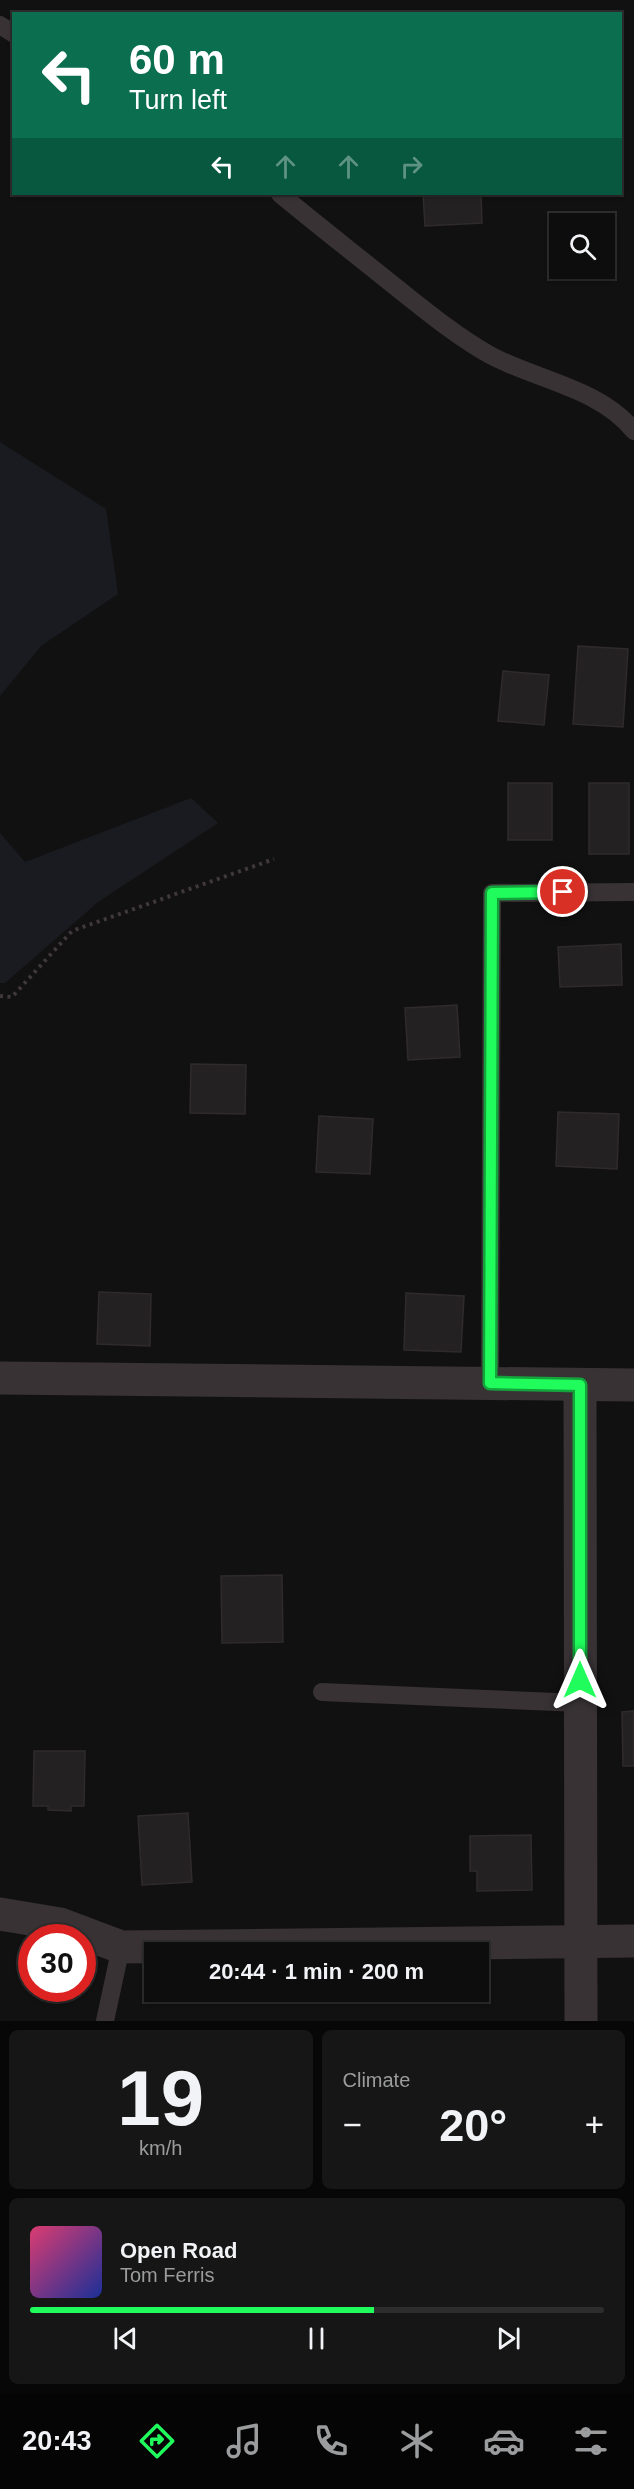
<!DOCTYPE html>
<meta charset="utf-8">
<style>
body{margin:0;font-family:Arial,sans-serif;background:#171616;color:#f1f3f6;height:100vh;display:flex;flex-direction:column;font-size:22px;white-space:nowrap}
*{box-sizing:border-box;margin:0}
p{font-size:20px;color:#9b9c9d}
.icon{flex:none;width:33px;height:33px;fill:none;stroke:currentColor;stroke-width:2;stroke-linecap:round;stroke-linejoin:round}
.map{position:relative;height:2021px;overflow:hidden}
.drawer{display:flex;flex-direction:column;gap:9px;padding:9px;background:#080707;flex:1}
.drawer>*{flex:none}
.guide{position:absolute;left:12px;top:12px;width:610px;height:183px;border-radius:0px;box-shadow:0 2px 4px #0004,0 0 0 2px #2e2d2e;background:#0b6e4f;color:#fff;overflow:hidden}
.tools{position:absolute;left:549px;top:213px;display:grid;gap:12px}
.tools a{display:grid;place-items:center;width:66px;height:66px;border-radius:0px;background:#0e0d0d;box-shadow:0 2px 4px #0004,0 0 0 2px #2e2d2e;font-size:30px}
.speed{position:absolute;left:18px;top:1924px;display:flex;gap:12px;font-size:30px;font-weight:700;text-align:center}
.speed>*{display:grid;place-content:center;width:78px;height:78px;border-radius:50%;background:#0e0d0d;box-shadow:0 2px 4px #0004,0 0 0 2px #2e2d2e;line-height:1}
.speed .limit{border:9px solid #d22;background:#fff;color:#111}
.pin{position:absolute;display:grid;place-items:center;width:51px;height:51px;color:#fff;margin:-26px;border:3px solid #fff;border-radius:50%;box-shadow:0 2px 6px #0007}
.me{position:absolute;width:66px;margin:-33px;rotate:0deg;stroke-linejoin:round;filter:drop-shadow(0 0 4px #0008)}
.turn{display:flex;align-items:center;gap:21px;height:126px;padding:0 18px;font-size:27px}
.turn .icon{width:78px;height:78px;stroke-width:2.5}
.turn b{display:block;font-size:42px;line-height:51px}
.lanes{display:flex;align-items:center;height:57px;padding:0 18px;background:#0003;justify-content:center;gap:30px;direction:ltr}
.lanes .off{opacity:.35}
.big{font-size:45px;font-weight:700;line-height:1.1}
.drawer .tile{flex:1;display:flex;flex-direction:column;justify-content:center;gap:9px;min-width:0;padding:0 21px;border-radius:9px;background:#171616}
.drawer .dial{align-items:center;gap:0}
.dial b{font-size:78px;line-height:1}
.song{display:flex;align-items:center;gap:18px}
.cover{width:72px;height:72px;border-radius:9px;background:linear-gradient(135deg,hsl(340 70% 55%),hsl(230 70% 35%))}
.played{height:6px;border-radius:3px;background:linear-gradient(90deg,#1ffc5c 60%,#2e2d2e 60%)}
.keys{display:flex;justify-content:space-around;direction:ltr}
.heat{display:flex;justify-content:space-between;align-items:center;font-size:33px;direction:ltr}
.drawer .tiles{flex:1;display:grid;gap:9px;grid-template-columns:1fr 1fr}
.tile:last-child{grid-column:span 2}
.trip{position:absolute;left:144px;top:1942px;width:345px;height:60px;border-radius:0px;background:#0e0d0d;box-shadow:0 2px 4px #0004,0 0 0 2px #2e2d2e;font-weight:700;line-height:60px;text-align:center}
.tabs{display:flex;height:96px;justify-content:space-around;align-items:center;background:#060505;color:#9b9c9d}
.tabs .icon{width:42px;height:42px}
.tabs .selected{color:#1ffc5c}
.tabs b{font-size:27px;color:#f1f3f6}
.map>svg:first-child{display:block}
</style>
<div class="map">
<svg width="634" height="2021" viewBox="0 0 634 2021">
<rect width="100%" height="100%" fill="#121111"/>
<g fill="#1a1b20">
<polygon points="0,442 106,509 118,594 41,646 0,696"/>
<polygon points="191,798 218,823 98,902 5,983 0,983 0,833 25,862"/>
</g>
<g fill="#242122" stroke="#2f2b2c" stroke-width="1.5">
<polygon points="423,194 481,194 482,223 425,226"/>
<polygon points="578,646 628,649 623,727 573,724"/>
<polygon points="503,671 549,675 544,725 498,721"/>
<rect x="508" y="783" width="44" height="57"/>
<rect x="589" y="783" width="40" height="71"/>
<polygon points="621,944 622,985 560,987 558,947"/>
<polygon points="457,1005 460,1057 408,1060 405,1008"/>
<polygon points="191,1064 246,1065 245,1114 190,1113"/>
<polygon points="558,1112 619,1114 617,1169 556,1166"/>
<polygon points="319,1116 373,1119 370,1174 316,1172"/>
<polygon points="99,1292 151,1294 150,1346 97,1344"/>
<polygon points="406,1293 464,1296 461,1352 404,1350"/>
<polygon points="282,1575 283,1642 222,1643 221,1576"/>
<polygon points="634,1711 634,1766 623,1766 622,1712"/>
<polygon points="34,1751 85,1751 84,1806 71,1806 71,1811 48,1810 48,1806 33,1806"/>
<polygon points="188,1813 192,1882 142,1885 138,1816"/>
<polygon points="531,1835 532,1890 477,1891 477,1871 470,1871 470,1836"/>
</g>
<g fill="none" stroke-linecap="round" stroke-linejoin="round">
<polyline stroke="#3f383c" stroke-width="4" stroke-dasharray="3 4.5" stroke-linecap="butt" points="0,996 12,997 72,931 274,859"/>
<g stroke="#383235" stroke-width="18">
<polyline points="0,25 14,34"/>
<path d="M 280,194 C 315,223 351,251 387,280 C 420,306 453,334 490,355 C 536,380 600,388 634,431"/>
<polyline points="490,1383 492,893 634,892"/>
<polyline points="322,1692 580,1703"/>
<polyline points="105,2021 121,1947"/>
</g>
<g stroke="#383235" stroke-width="33">
<polyline points="0,1378 634,1385"/>
<polyline points="580,1385 581,2021"/>
<polyline points="0,1914 60,1924 121,1947 634,1941"/>
</g>
</g>
<g fill="none" stroke-linecap="round" stroke-linejoin="round">
<g stroke="#14a43c" stroke-width="15">
<polyline id="route" points="563,892 492,893 490,1383 580,1385 580,1680"/>
</g>
<use href="#route" stroke="#1ffc5c" stroke-width="10"/>
</g>
</svg>
<div class="tools">
<a><svg class="icon" aria-label="search" viewBox="0 0 24 24"><circle cx="10" cy="10" r="6"/><path d="M15 15l6 6"/></svg></a>
</div>
<div class="speed"><div class="limit">30</div></div>
<div class="pin" style="left:563px;top:892px;background:#d93025"><svg class="icon" aria-label="arrive" viewBox="0 0 24 24"><path d="M6 21V4h12l-3 4 3 4H6"/></svg></div>
<svg class="me" style="left:580px;top:1680px" viewBox="-20 -20 40 40"><path d="M0-17L14 15 0 8-14 15z" fill="#1ffc5c" stroke="#fff" stroke-width="4"/></svg>
<div class="trip">20:44 · 1 min · 200 m</div>
<div class="guide">
<div class="turn"><svg class="icon" aria-label="left" viewBox="0 0 24 24"><path d="M17 20v-9H6M10 6l-5 5 5 5"/></svg><div><b>60 m</b>Turn left</div></div>
<div class="lanes"><svg class="icon" aria-label="left" viewBox="0 0 24 24"><path d="M17 20v-9H6M10 6l-5 5 5 5"/></svg><svg class="icon off" aria-label="ahead" viewBox="0 0 24 24"><path d="M12 20V5M6 11l6-6 6 6"/></svg><svg class="icon off" aria-label="ahead" viewBox="0 0 24 24"><path d="M12 20V5M6 11l6-6 6 6"/></svg><svg class="icon off" aria-label="right" viewBox="0 0 24 24"><path d="M7 20v-9h11M14 6l5 5-5 5"/></svg></div>
</div>
</div>
<section class="drawer">
<div class="tiles">
<div class="tile dial"><b>19</b><p>km/h</p></div>
<div class="tile"><p>Climate</p>
<div class="heat"><a>−</a><b class="big">20°</b><a>+</a></div>
</div>
<div class="tile">
<div class="song"><i class="cover"></i><div><b>Open Road</b><p>Tom Ferris</p></div></div>
<div class="played"></div>
<div class="keys"><svg class="icon" aria-label="previous" viewBox="0 0 24 24"><path d="M18 5L8 12l10 7zM5 5v14"/></svg><svg class="icon" aria-label="pause" viewBox="0 0 24 24"><path d="M8 5v14M16 5v14"/></svg><svg class="icon" aria-label="next" viewBox="0 0 24 24"><path d="M6 5l10 7-10 7zM19 5v14"/></svg></div>
</div>
</div>
</section>
<nav class="tabs">
<b>20:43</b>
<svg class="icon selected" aria-label="directions" viewBox="0 0 24 24"><path d="M12 3l9 9-9 9-9-9zM9 14v-3h6M13 9l2 2-2 2"/></svg>
<svg class="icon" aria-label="music" viewBox="0 0 24 24"><path d="M9 18V5l10-2v13"/><circle cx="6" cy="18" r="3"/><circle cx="16" cy="16" r="3"/></svg>
<svg class="icon" aria-label="phone" viewBox="0 0 24 24"><path d="M5 4h4l2 5-3 2q2 4 5 5l2-3 5 2v4C11 20 4 13 5 4z"/></svg>
<svg class="icon" aria-label="climate" viewBox="0 0 24 24"><path d="M12 3v18M4 7l16 10M4 17L20 7"/></svg>
<svg class="icon" aria-label="car" viewBox="0 0 24 24"><path d="M5 17H2v-5l4-1 3-4h7l3 4 3 1v5h-3M9 17h6M6 11h13"/><circle cx="7" cy="17" r="2"/><circle cx="17" cy="17" r="2"/></svg>
<svg class="icon" aria-label="filters" viewBox="0 0 24 24"><path d="M4 7h16M4 17h16"/><circle cx="9" cy="7" r="2"/><circle cx="15" cy="17" r="2"/></svg>
</nav>
